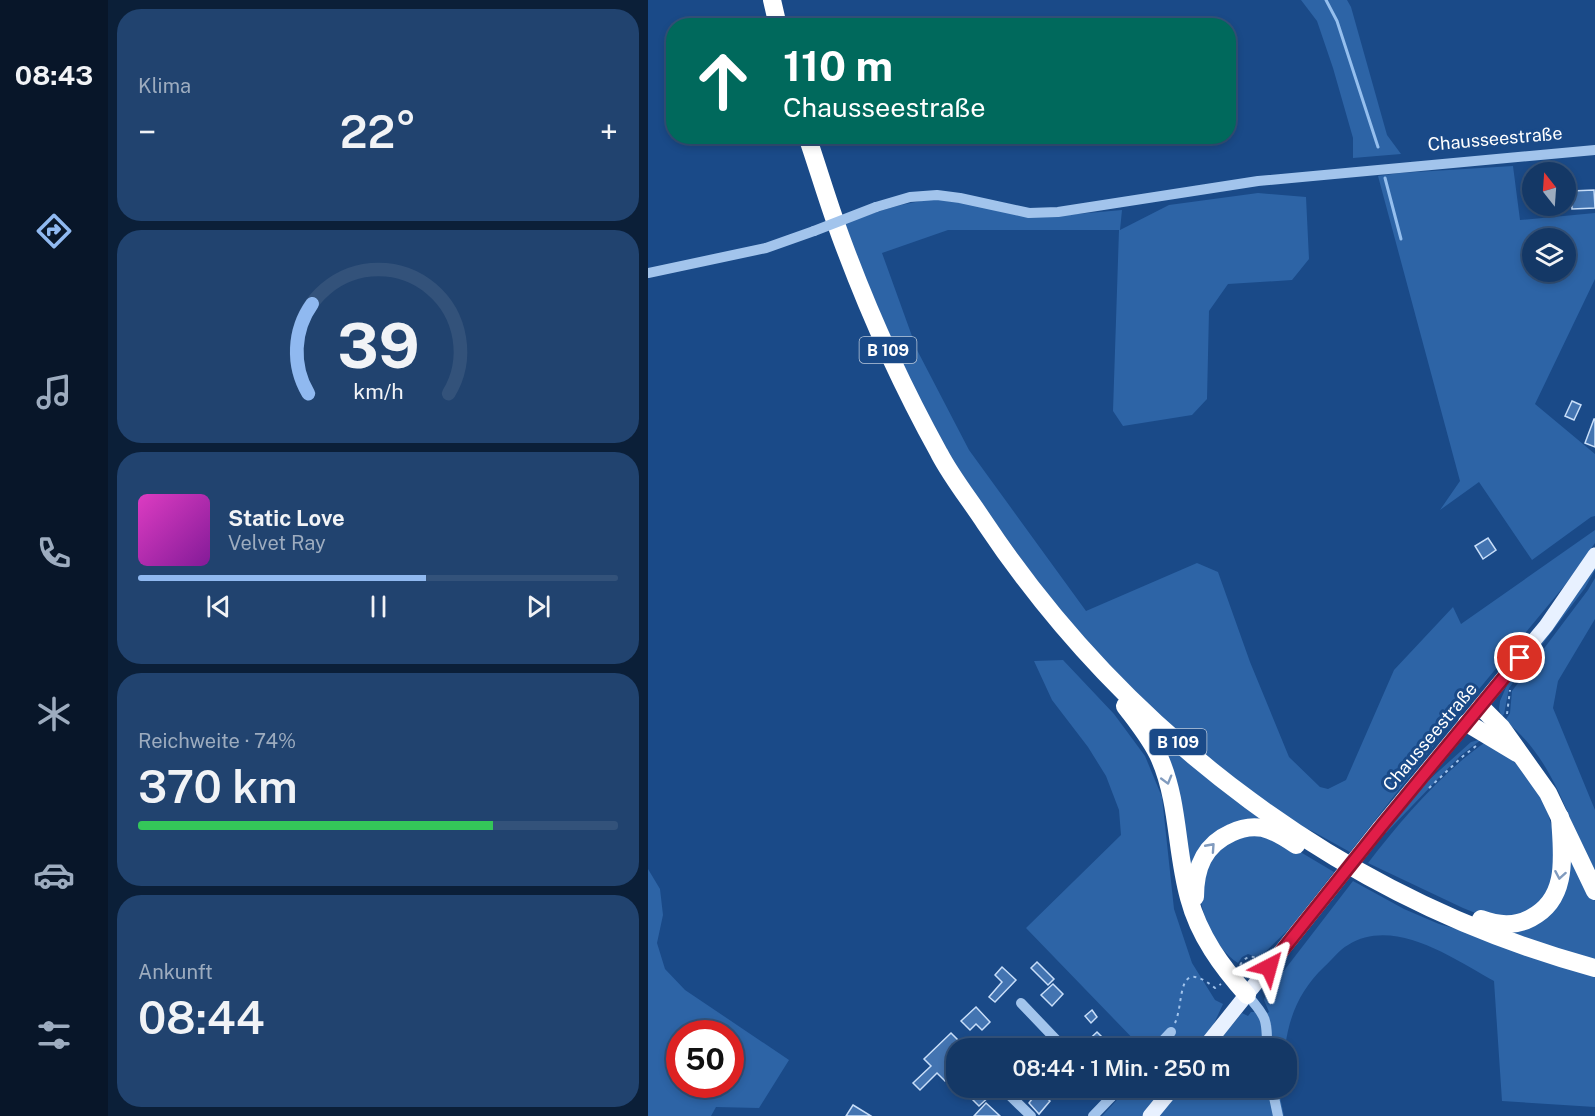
<!DOCTYPE html>
<html lang="de">
<meta charset="utf-8">
<style>
body{margin:0;font-family:"Public Sans",sans-serif;background:#21436f;color:#f1f3f6;height:100vh;display:flex;flex-direction:column;font-size:22px;white-space:nowrap}
*{box-sizing:border-box;margin:0}
p{font-size:20px;color:#9dacbf}
.icon{flex:none;width:33px;height:33px;fill:none;stroke:currentColor;stroke-width:2;stroke-linecap:round;stroke-linejoin:round}
.map{position:relative;flex:1;overflow:hidden}
.side{display:flex;flex-direction:column;gap:9px;padding:9px;background:#0b1f38;width:540px}
.side>*{flex:none}
.guide{position:absolute;left:18px;top:18px;width:570px;height:126px;border-radius:24px;box-shadow:0 3px 9px #0003,0 0 0 2px #33527a;background:#00695c;color:#fff;overflow:hidden}
.needle{width:39px;rotate:343deg}
.fabs{position:absolute;left:874px;top:162px;display:grid;gap:12px}
.fabs a{display:grid;place-items:center;width:54px;height:54px;border-radius:50%;background:#143866;box-shadow:0 3px 9px #0003,0 0 0 2px #33527a;font-size:30px}
.speed{position:absolute;left:18px;top:1020px;display:flex;gap:12px;font-size:30px;font-weight:700;text-align:center}
.speed>*{display:grid;place-content:center;width:78px;height:78px;border-radius:50%;background:#143866;box-shadow:0 3px 9px #0003,0 0 0 2px #33527a;line-height:1}
.speed .limit{border:9px solid #d22;background:#fff;color:#111}
.pin{position:absolute;display:grid;place-items:center;width:51px;height:51px;color:#fff;margin:-26px;border:3px solid #fff;border-radius:50%;box-shadow:0 2px 6px #0007}
.me{position:absolute;width:66px;margin:-33px;rotate:39deg;stroke-linejoin:round;filter:drop-shadow(0 0 4px #0008)}
.turn{display:flex;align-items:center;gap:21px;height:126px;padding:0 18px;font-size:27px}
.turn .icon{width:78px;height:78px;stroke-width:2.5}
.turn b{display:block;font-size:42px;line-height:51px}
.big{font-size:45px;font-weight:600;line-height:1.1}
.side .card{flex:1;display:flex;flex-direction:column;justify-content:center;gap:9px;min-width:0;padding:0 21px;border-radius:24px;background:#21436f}
.side .dial{align-items:center;gap:0}
.dial svg{height:156px;overflow:visible;fill:none;stroke:#33527a;stroke-width:7;stroke-linecap:round;text-anchor:middle}
.dial text{fill:#f1f3f6;stroke:none}
.song{display:flex;align-items:center;gap:18px}
.cover{width:72px;height:72px;border-radius:9px;background:linear-gradient(135deg,hsl(310 70% 55%),hsl(290 70% 35%))}
.played{height:6px;border-radius:3px;background:linear-gradient(90deg,#90b9f0 60%,#33527a 60%)}
.keys{display:flex;justify-content:space-around;direction:ltr}
.heat{display:flex;justify-content:space-between;align-items:center;font-size:33px;direction:ltr}
.charge{height:9px;border-radius:4px;background:linear-gradient(90deg,#34c759 74%,#33527a 0)}
.trip{position:absolute;left:298px;top:1038px;width:351px;height:60px;border-radius:24px;background:#143866;box-shadow:0 3px 9px #0003,0 0 0 2px #33527a;font-weight:600;line-height:60px;text-align:center}
main{display:flex;flex:1;min-height:0}
.dock{display:flex;flex-direction:column;width:108px;justify-content:space-around;align-items:center;background:#081629;color:#9dacbf}
.dock .icon{width:42px;height:42px}
.dock .selected{color:#90b9f0}
.dock b{font-size:27px;color:#f1f3f6}
.map>svg:first-child{display:block}
</style>
<main>
<nav class="dock">
<b>08:43</b>
<svg class="icon selected" aria-label="directions" viewBox="0 0 24 24"><path d="M12 3l9 9-9 9-9-9zM9 14v-3h6M13 9l2 2-2 2"/></svg>
<svg class="icon" aria-label="music" viewBox="0 0 24 24"><path d="M9 18V5l10-2v13"/><circle cx="6" cy="18" r="3"/><circle cx="16" cy="16" r="3"/></svg>
<svg class="icon" aria-label="phone" viewBox="0 0 24 24"><path d="M5 4h4l2 5-3 2q2 4 5 5l2-3 5 2v4C11 20 4 13 5 4z"/></svg>
<svg class="icon" aria-label="climate" viewBox="0 0 24 24"><path d="M12 3v18M4 7l16 10M4 17L20 7"/></svg>
<svg class="icon" aria-label="car" viewBox="0 0 24 24"><path d="M5 17H2v-5l4-1 3-4h7l3 4 3 1v5h-3M9 17h6M6 11h13"/><circle cx="7" cy="17" r="2"/><circle cx="17" cy="17" r="2"/></svg>
<svg class="icon" aria-label="filters" viewBox="0 0 24 24"><path d="M4 7h16M4 17h16"/><circle cx="9" cy="7" r="2"/><circle cx="15" cy="17" r="2"/></svg>
</nav>
<section class="side">
<div class="card"><p>Klima</p>
<div class="heat"><a>−</a><b class="big">22°</b><a>+</a></div>
</div>
<div class="card dial"><svg viewBox="0 0 100 80">
<path d="M14 69A42 42 0 1 1 86 69"/>
<path d="M14 69A42 42 0 0 1 16 23" stroke="#90b9f0"/>
<text x="50" y="56" font-size="32" font-weight="700">39</text>
<text x="50" y="72" font-size="11">km/h</text>
</svg></div>
<div class="card">
<div class="song"><i class="cover"></i><div><b>Static Love</b><p>Velvet Ray</p></div></div>
<div class="played"></div>
<div class="keys"><svg class="icon" aria-label="previous" viewBox="0 0 24 24"><path d="M18 5L8 12l10 7zM5 5v14"/></svg><svg class="icon" aria-label="pause" viewBox="0 0 24 24"><path d="M8 5v14M16 5v14"/></svg><svg class="icon" aria-label="next" viewBox="0 0 24 24"><path d="M6 5l10 7-10 7zM19 5v14"/></svg></div>
</div>
<div class="card"><p>Reichweite · 74%</p><b class="big">370 km</b><div class="charge"></div></div>
<div class="card"><p>Ankunft</p><b class="big">08:44</b></div>
</section>
<div class="map">
<svg width="947" height="1116" viewBox="0 0 947 1116">
<rect width="100%" height="100%" fill="#1a4a88"/>
<g fill="#2d64a6" fill-rule="evenodd">
<polygon points="653,0 699,0 703,7 739,135 753,154 705,158 705,138 685,68 669,21"/>
<path d="M 865,166 L 872,220 L 947,213 L 947,279 L 887,404 L 947,454 L 947,516 L 943,517 L 884,560 L 831,482 L 792,510 L 812,481 L 730,176 L 752,173 ZM 885,238 L 918,238 L 918,272 L 885,272 Z"/>
<path d="M 610,193 L 658,197 L 661,259 L 644,280 L 580,284 L 561,311 L 559,399 L 544,415 L 475,426 L 465,411 L 471,230 L 300,230 L 234,253 L 269,350 L 321,450 L 438,611 L 549,563 L 570,572 L 602,662 L 641,757 L 672,787 L 680,789 L 698,780 L 746,670 L 805,607 L 813,624 L 947,530 L 947,543 L 917,585 L 812,712 L 702,852 L 664,831 L 644,823 L 543,747 L 424,629 L 307,467 L 256,370 L 195,224 C 225,213 255,202 288,199 L 406,216 L 474,210 L 472,230 L 521,205 Z"/>
<polygon points="947,563 947,570 937,588 861,688 856,714 854,717 851,709 852,701 860,683 930,593"/>
<path d="M 947,578 L 947,619 L 910,681 L 905,708 L 947,810 L 947,883 C 924,828 907,758 857,721 L 862,713 L 864,691 L 940,590 Z"/>
<polygon points="415,660 466,714 497,756 514,797 526,909 544,963 567,1000 575,1004 564,1028 548,1048 494,1048 378,928 473,835 471,810 458,776 440,747 404,700 386,661"/>
<polygon points="517,739 613,816 610,823 546,866 539,864 510,746"/>
<polygon points="834,739 812,756 738,833 736,831 772,788 823,742"/>
<path d="M 839,741 L 868,763 L 884,783 L 897,804 L 908,840 L 905,887 L 877,917 L 840,918 L 815,908 L 720,863 C 753,820 794,772 839,741 Z"/>
<path d="M 606,831 L 649,850 L 686,872 L 642,928 L 611,958 L 600,954 L 594,957 L 590,963 C 565,947 551,911 551,882 C 551,872 559,860 563,851 Z"/>
<polygon points="924,857 947,901 947,963 865,933 876,926"/>
<path d="M 0,869 L 12,889 L 15,915 L 9,943 L 17,969 L 37,990 L 141,1060 L 111,1108 L 68,1107 L 63,1116 L 0,1116 ZM 32,1034 L 82,1034 L 82,1084 L 32,1084 Z"/>
<path d="M 705,881 L 756,909 L 791,924 L 834,936 L 947,975 L 947,1107 L 854,1101 L 846,981 C 806,959 746,916 700,945 C 691,950 684,960 676,967 C 652,990 641,1016 637,1048 L 565,1048 L 594,1013 L 600,1016 L 603,1012 L 607,1012 L 613,1017 L 621,1012 L 616,1000 L 618,994 Z"/>
<polygon points="480,1088 516,1088 494,1116 454,1116"/>
<polygon points="534,1088 633,1088 632,1097 636,1116 510,1116"/>
</g>
<g fill="none" stroke-linecap="round" stroke-linejoin="round">
<g stroke="#95bfee" stroke-width="3">
<polyline points="678,0 689,21 730,147"/>
<polyline points="737,178 753,239"/>
</g>
</g>
<g fill="#4374b1" stroke="#c8def9" stroke-width="1.5">
<polygon points="946,190 947,208 924,209 923,191"/>
<polygon points="924,401 933,405 926,420 917,416"/>
<polygon points="946,419 947,419 947,447 937,443"/>
<polygon points="840,538 848,550 835,559 827,546"/>
<polygon points="389,962 406,979 400,985 383,968"/>
<polygon points="354,967 368,980 347,1002 341,997 354,982 347,975"/>
<polygon points="405,984 415,994 404,1006 393,995"/>
<polygon points="328,1007 342,1022 334,1030 328,1024 322,1030 313,1021"/>
<polygon points="444,1010 449,1017 443,1023 437,1016"/>
<polygon points="449,1032 460,1043 454,1048 432,1048"/>
<polygon points="303,1033 318,1048 309,1048 309,1069 297,1081 289,1073 272,1090 265,1083 283,1066 276,1059"/>
<polygon points="359,1037 370,1048 346,1048"/>
<polygon points="313,1088 340,1088 345,1093 331,1106"/>
<polygon points="384,1088 387,1088 402,1101 391,1114 381,1103 384,1099 378,1094"/>
<polygon points="338,1103 352,1116 326,1116"/>
<polygon points="205,1105 223,1116 198,1116"/>
</g>
<g fill="none" stroke-linecap="round" stroke-linejoin="round">
<g stroke="#a2c4ec" stroke-width="2" stroke-dasharray="3 4.5" stroke-linecap="butt">
<polyline points="859,714 862,690"/>
<polyline points="781,788 814,757 828,746"/>
<path d="M 592,965 C 597,957 603,954 611,960"/>
<path d="M 527,1023 C 537,1001 527,956 567,988 L 573,984"/>
</g>
<g stroke="#a2c4ec" stroke-width="10">
<polyline points="228,207 262,197 289,195 312,198 381,213 410,212 610,181 947,150"/>
<polyline points="0,273 118,248 166,231"/>
<path d="M 599,995 C 619,1017 619,1020 619,1048"/>
<polyline points="373,1003 416,1048"/>
<polyline points="508,1048 523,1032"/>
<polyline points="354,1088 383,1116"/>
<polyline points="454,1088 463,1097"/>
<polyline points="624,1088 630,1116"/>
<polyline points="445,1116 472,1088"/>
</g>
<g stroke="#e8f1ff" stroke-width="15">
<polyline points="732,827 898,626 947,555"/>
<polyline points="556,1048 679,894"/>
<polyline points="502,1116 525,1088"/>
</g>
<g stroke="#fff" stroke-width="18">
<polyline points="124,0 130,26"/>
<path d="M 159,136 C 172,174 183,213 198,251 C 224,320 255,388 291,453 C 304,478 322,500 337,523 C 480,737 698,901 947,968"/>
<path d="M 477,706 C 489,722 504,740 512,759 C 531,803 528,852 541,898 C 551,936 574,967 599,995"/>
<polyline points="833,707 853,727 900,793 947,891"/>
<polyline points="819,723 869,753"/>
<path d="M 547,897 C 547,868 556,845 583,833 C 593,828 604,826 615,828 C 627,831 638,838 648,845"/>
<path d="M 833,919 C 850,925 866,927 883,918 C 922,898 914,853 912,817"/>
</g>
<polyline stroke="#a2c4ec" stroke-width="10" points="166,231 228,207"/>
<polyline stroke="#e8f1ff" stroke-width="15" points="679,894 732,827"/>
</g>
<defs><path id="oneway-chevron" d="M-2-3.5L2.5 0L-2 3.5" fill="none" stroke-width="1.6" stroke-linecap="round" stroke-linejoin="round" transform="scale(1.5)"/></defs>
<g stroke="#819bbe">
<use href="#oneway-chevron" transform="translate(519 780) rotate(74)"/>
<use href="#oneway-chevron" transform="translate(563 847) rotate(-48)"/>
<use href="#oneway-chevron" transform="translate(912 875) rotate(100)"/>
</g>
<g fill="none" stroke-linecap="round" stroke-linejoin="round">
<g stroke="#92132f" stroke-width="15">
<polyline id="route" points="621,967 732,828 872,658"/>
</g>
<use href="#route" stroke="#e11d48" stroke-width="10"/>
</g>
<g text-anchor="middle" stroke-width="6" stroke-linejoin="round" paint-order="stroke">
<g fill="#1a4a88" stroke="#bac9db" stroke-width="1.5">
<rect x="211.5" y="337" width="57" height="26" rx="4.5"/>
<rect x="501.5" y="729" width="57" height="26" rx="4.5"/>
</g>
<g font-size="16" font-weight="bold" fill="#fff">
<text x="240" y="356">B 109</text>
<text x="530" y="748">B 109</text>
</g>
<g font-size="18" fill="#fff" stroke="#1a4a88">
<text transform="translate(847 139) rotate(-5)" y="6">Chausseestraße</text>
<text transform="translate(782 737) rotate(-50)" y="6">Chausseestraße</text>
</g>
</g>
</svg>
<div class="fabs">
<a><svg class="needle" viewBox="-14 -14 28 28"><path d="M0-13l5 13h-10z" fill="#e53935"/><path d="M0 13l5-13h-10z" fill="#9dacbf"/></svg></a>
<a><svg class="icon" aria-label="layers" viewBox="0 0 24 24"><path d="M12 4l9 5-9 5-9-5zM3 14l9 5 9-5"/></svg></a>
</div>
<div class="speed"><div class="limit">50</div></div>
<div class="pin" style="left:872px;top:658px;background:#d93025"><svg class="icon" aria-label="arrive" viewBox="0 0 24 24"><path d="M6 21V4h12l-3 4 3 4H6"/></svg></div>
<svg class="me" style="left:621px;top:967px" viewBox="-20 -20 40 40"><path d="M0-17L14 15 0 8-14 15z" fill="#e11d48" stroke="#fff" stroke-width="4"/></svg>
<div class="trip">08:44 · 1 Min. · 250 m</div>
<div class="guide">
<div class="turn"><svg class="icon" aria-label="ahead" viewBox="0 0 24 24"><path d="M12 20V5M6 11l6-6 6 6"/></svg><div><b>110 m</b>Chausseestraße</div></div>
</div>
</div>
</main>
